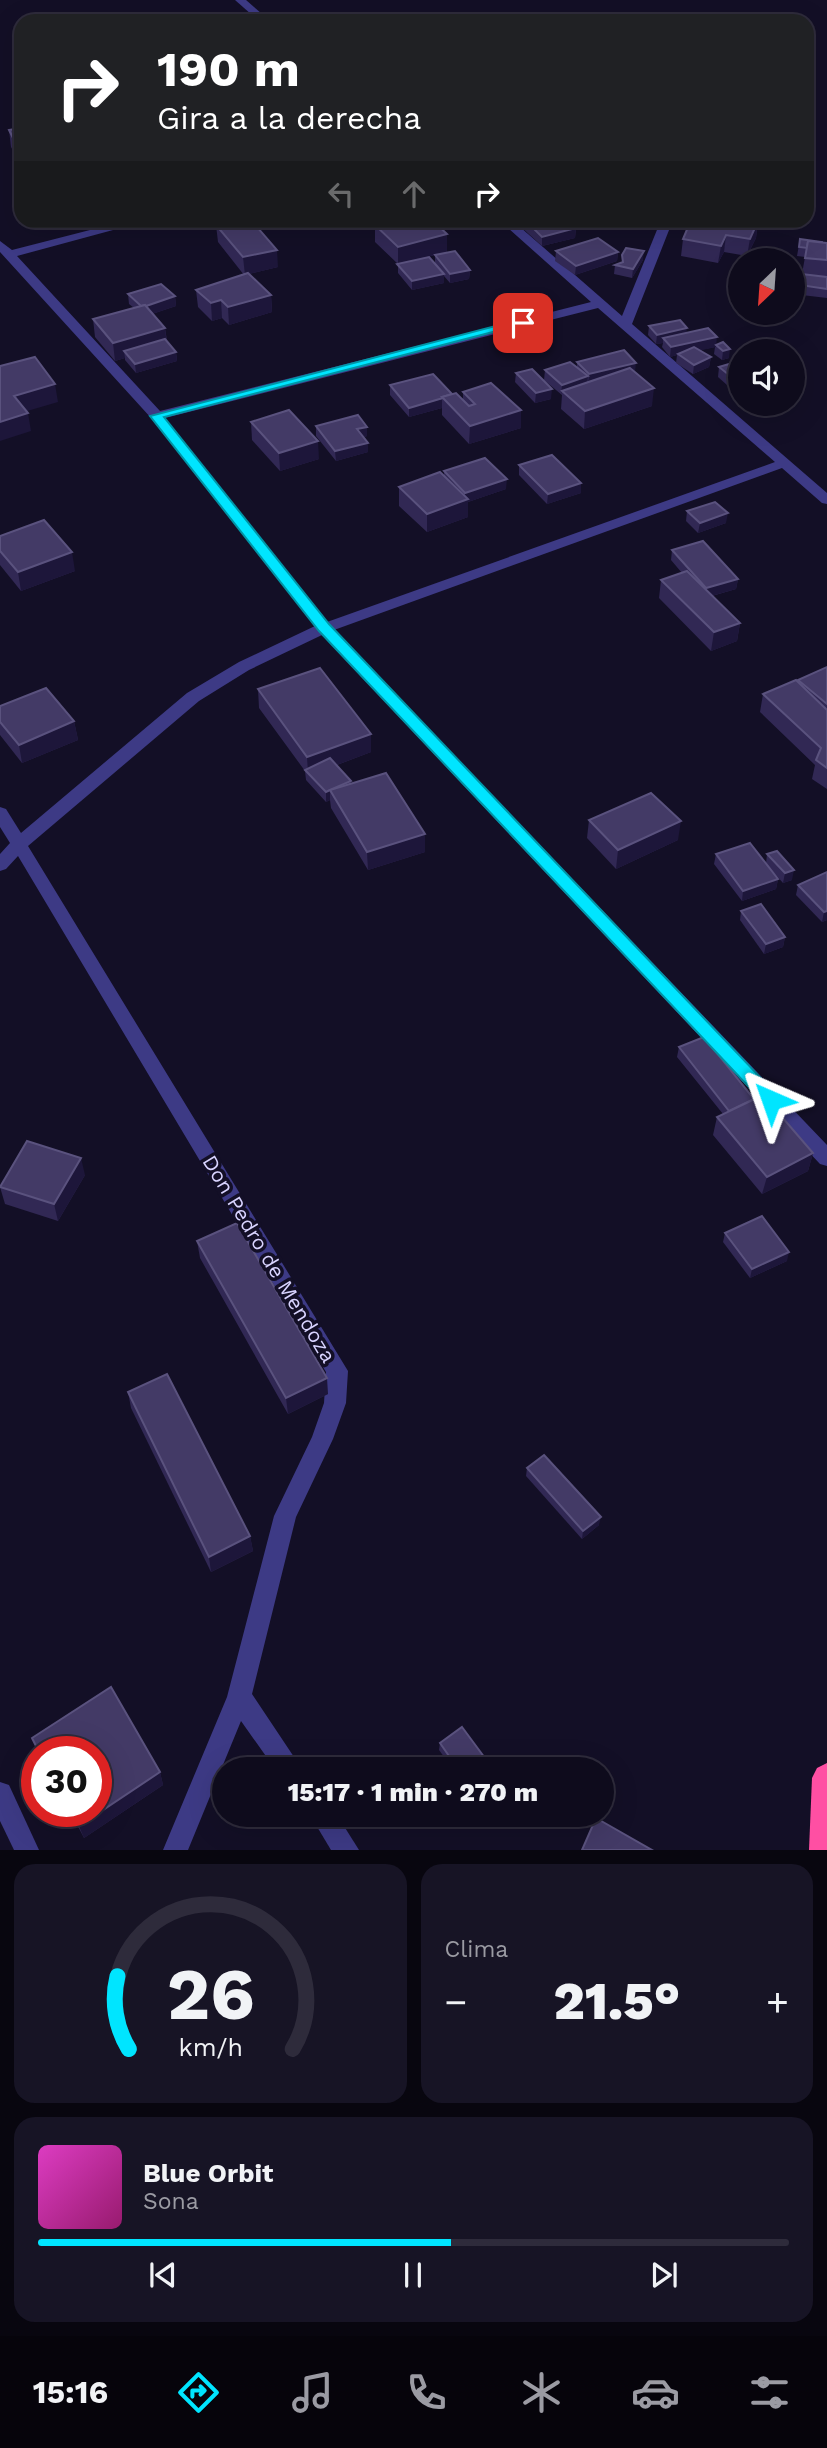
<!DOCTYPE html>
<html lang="es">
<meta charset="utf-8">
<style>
body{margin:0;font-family:"Work Sans",sans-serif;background:#171425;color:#f1f3f6;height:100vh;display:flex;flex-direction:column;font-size:26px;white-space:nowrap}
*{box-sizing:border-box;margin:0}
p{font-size:23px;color:#9b9ba3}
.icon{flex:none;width:38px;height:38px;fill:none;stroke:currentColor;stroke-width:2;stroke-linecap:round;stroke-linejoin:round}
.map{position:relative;height:1850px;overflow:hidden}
.details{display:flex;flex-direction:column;gap:14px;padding:14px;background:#08060f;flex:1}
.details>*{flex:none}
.hud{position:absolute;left:14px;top:14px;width:800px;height:214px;border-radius:21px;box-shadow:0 7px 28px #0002,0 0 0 2px #2e2b3b;background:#202124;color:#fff;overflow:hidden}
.needle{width:46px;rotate:205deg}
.buttons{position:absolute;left:728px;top:248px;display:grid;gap:14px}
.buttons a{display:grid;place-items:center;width:77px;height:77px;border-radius:50%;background:#0e0b1c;box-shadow:0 7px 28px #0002,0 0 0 2px #2e2b3b;font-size:35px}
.speed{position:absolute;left:21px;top:1736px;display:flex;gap:14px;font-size:35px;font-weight:700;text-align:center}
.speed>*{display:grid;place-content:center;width:91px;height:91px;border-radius:50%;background:#0e0b1c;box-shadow:0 7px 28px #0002,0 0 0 2px #2e2b3b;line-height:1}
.speed .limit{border:10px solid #d22;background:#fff;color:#111}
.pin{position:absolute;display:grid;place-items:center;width:60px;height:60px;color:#fff;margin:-30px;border-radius:14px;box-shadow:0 4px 10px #0006}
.me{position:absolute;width:77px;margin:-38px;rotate:317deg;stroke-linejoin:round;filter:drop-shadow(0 0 5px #0008)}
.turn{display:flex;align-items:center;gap:24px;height:147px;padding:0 28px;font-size:32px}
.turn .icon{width:91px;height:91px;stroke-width:2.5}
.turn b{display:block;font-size:49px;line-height:60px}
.lanes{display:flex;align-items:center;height:66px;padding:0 28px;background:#0003;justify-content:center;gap:35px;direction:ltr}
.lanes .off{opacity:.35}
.big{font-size:52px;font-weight:800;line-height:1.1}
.details .widget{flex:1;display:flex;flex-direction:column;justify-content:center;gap:10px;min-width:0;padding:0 24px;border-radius:21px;background:#171425}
.details .dial{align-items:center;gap:0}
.dial svg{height:182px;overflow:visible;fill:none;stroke:#2e2b3b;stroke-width:7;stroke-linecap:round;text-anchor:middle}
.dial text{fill:#f1f3f6;stroke:none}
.song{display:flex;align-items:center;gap:21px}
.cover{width:84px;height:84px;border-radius:10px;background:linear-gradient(135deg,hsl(310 70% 55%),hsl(320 70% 35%))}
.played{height:7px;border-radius:4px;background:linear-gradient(90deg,#00e5ff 55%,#2e2b3b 55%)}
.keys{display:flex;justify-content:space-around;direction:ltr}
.heat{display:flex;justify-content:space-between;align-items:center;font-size:38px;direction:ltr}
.details .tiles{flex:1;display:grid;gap:14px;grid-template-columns:1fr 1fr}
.widget:last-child{grid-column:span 2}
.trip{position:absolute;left:212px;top:1757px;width:402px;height:70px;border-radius:35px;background:#0e0b1c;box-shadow:0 7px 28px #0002,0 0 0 2px #2e2b3b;font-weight:800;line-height:70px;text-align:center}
.tabs{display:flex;height:112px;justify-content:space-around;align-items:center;background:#06040b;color:#9b9ba3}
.tabs .icon{width:49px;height:49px}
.tabs .current{color:#00e5ff}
.tabs b{font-size:32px;color:#f1f3f6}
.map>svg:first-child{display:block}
</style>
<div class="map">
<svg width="827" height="1850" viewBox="0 0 827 1850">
<rect width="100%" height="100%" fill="#130f26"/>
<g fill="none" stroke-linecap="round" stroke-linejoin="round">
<g fill="#3d3a85" fill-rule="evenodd">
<polygon points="235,0 246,0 270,21 259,21"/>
<path d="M 129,220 L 150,220 L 17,256 L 160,411 L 591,302 L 499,220 L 512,220 L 622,316 L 661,220 L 673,220 L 632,324 L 827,493 L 827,504 L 822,503 L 782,468 L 334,630 L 827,1145 L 827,1166 L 820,1164 L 322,635 L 249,670 L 199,701 L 28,846 L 348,1371 L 346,1403 L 333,1439 L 296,1517 L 252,1694 L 302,1769 L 275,1769 L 241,1721 L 188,1850 L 163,1850 L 227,1697 L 274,1516 L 312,1437 L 324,1403 L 326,1372 L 18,856 L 6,869 L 0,871 L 0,854 L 10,843 L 0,827 L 0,807 L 6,809 L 21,833 L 187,693 L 239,662 L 315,626 L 152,419 L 0,252 L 0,241 L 12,250 ZM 598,308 L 775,462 L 327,622 L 165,418 Z"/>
<polygon points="0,1782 9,1785 39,1850 14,1850 0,1821"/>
<polygon points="310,1815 337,1815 359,1850 331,1850"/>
</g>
<polygon fill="#ff4fa3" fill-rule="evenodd" points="827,1763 827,1850 809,1850 812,1778 817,1768"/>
</g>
<g fill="#312854">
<polygon points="21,128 21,163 20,163 11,147 9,130"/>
<polygon points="520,220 567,220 576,228 575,238 542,246 520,226"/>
<polygon points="572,220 610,220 584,229"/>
<polygon points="758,221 756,238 747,256 724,252 718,263 681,256 683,239"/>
<polygon points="216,225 278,267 249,274 271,295 272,312 229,325 222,318 212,321 198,307 196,290 244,275 218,242"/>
<polygon points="375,225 447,252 411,261 435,264 435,255 470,270 469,279 450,283 444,276 444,283 412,290 398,273 398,264 375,242"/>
<polygon points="800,239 827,243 827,298 793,294 793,273 802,274 805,257 797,256"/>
<polygon points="556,251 618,252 617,261 575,275 555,261"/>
<polygon points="622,255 643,260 632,278 614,274 615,265 622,262"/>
<polygon points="128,294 175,296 176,306 152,314 165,328 167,341 176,352 177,361 136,373 125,360 125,358 115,361 95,337 93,319 134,308 129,304"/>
<polygon points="649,326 687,332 716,345 723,342 729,358 722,360 714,354 715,347 700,350 711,357 709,367 693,374 676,363 677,355 670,357 662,347 663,343 656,344 648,335"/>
<polygon points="577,362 635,372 652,406 584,429 561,409 562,395 544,380 545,370 577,367"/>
<polygon points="719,367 740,370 740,381 727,385 718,377"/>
<polygon points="516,373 551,399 535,403 515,382"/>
<polygon points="390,385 452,394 463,399 463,392 521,428 469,444 442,415 442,408 409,417 390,395"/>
<polygon points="251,422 319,459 280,471 252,440"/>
<polygon points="316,426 367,436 364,437 368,443 368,452 336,461 316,436"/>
<polygon points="519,465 581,493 547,504 519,475"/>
<polygon points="444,471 506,489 468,502 468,517 427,532 399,506 399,487 444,476"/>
<polygon points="687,511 726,523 698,533 686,521"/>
<polygon points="0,536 75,571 21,591 0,565"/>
<polygon points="672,550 738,579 736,589 712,596 740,623 737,641 711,651 659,598 661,580 682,573 671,560"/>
<polygon points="827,667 827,789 812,779 815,765 760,712 763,694 798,683 798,680"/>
<polygon points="258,689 371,734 371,752 337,765 351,781 351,783 425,852 368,870 331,808 330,800 326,802 306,780 305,771 259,708"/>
<polygon points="0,706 74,721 78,740 22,763 0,735"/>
<polygon points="589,820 678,840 616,869 587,838"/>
<polygon points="716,854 766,864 767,854 792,880 783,883 767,865 778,879 776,889 742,901 714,864"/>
<polygon points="827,872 827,920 822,922 796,895 798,885"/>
<polygon points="741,911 785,937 783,947 764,954 740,920"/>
<polygon points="679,1047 754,1099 813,1153 808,1171 762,1194 713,1135 717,1117 723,1114 677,1057"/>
<polygon points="85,1175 58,1221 5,1204 0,1187"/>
<polygon points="725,1233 787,1261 750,1278 723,1242"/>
<polygon points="197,1241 328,1394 288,1414 200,1258"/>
<polygon points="128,1392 250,1536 253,1551 211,1572 131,1408"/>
<polygon points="527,1468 599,1525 582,1539 526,1476"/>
<polygon points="111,1687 160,1772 163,1785 84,1838 70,1811 96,1811 96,1752 38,1752 32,1738"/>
<polygon points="440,1743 493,1769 453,1769 439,1750"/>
</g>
<g fill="#1d163a">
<polygon points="21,145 21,163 20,163 17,146"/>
<polygon points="307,220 329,220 329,221 308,226"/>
<polygon points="585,220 610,220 584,229"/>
<polygon points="758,221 756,238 747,256 750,239"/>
<polygon points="576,228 575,238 542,246 542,237"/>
<polygon points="447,234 447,252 398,264 398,247"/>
<polygon points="726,235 724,252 718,263 721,246"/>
<polygon points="277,250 278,267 245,275 243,257"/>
<polygon points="644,251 643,260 632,278 633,269"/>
<polygon points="618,252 617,261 575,275 576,266"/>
<polygon points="470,270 469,279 450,283 450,274"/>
<polygon points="444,274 444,283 412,290 412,281"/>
<polygon points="271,295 272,312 229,325 228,307"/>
<polygon points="175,296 176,306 143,317 142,307"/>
<polygon points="221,300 222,318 212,321 211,303"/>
<polygon points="165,328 167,346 124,351 125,358 115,361 113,343"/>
<polygon points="687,328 686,338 663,338 663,343 656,344 657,335"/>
<polygon points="717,337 716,347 679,355 678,354 677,355 670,357 671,347"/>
<polygon points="730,349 729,358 722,360 723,351"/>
<polygon points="176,352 177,361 136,373 135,364"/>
<polygon points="711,357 709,367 693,374 694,365"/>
<polygon points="636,363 635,372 588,384 589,374"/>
<polygon points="740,372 740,381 727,385 729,375"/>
<polygon points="588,376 587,386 562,391 561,395 562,385"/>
<polygon points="55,384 58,402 17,414 14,396"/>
<polygon points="654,388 652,406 584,429 585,411"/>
<polygon points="552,389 551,399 535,403 536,393"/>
<polygon points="442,399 442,408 409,417 409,408"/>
<polygon points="521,410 521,428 469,444 470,426"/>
<polygon points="28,413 31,431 0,441 0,422"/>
<polygon points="367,427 367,436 358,439 357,429"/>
<polygon points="318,441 319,459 280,471 279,453"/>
<polygon points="368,443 368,452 336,461 335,451"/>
<polygon points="507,479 506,489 468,502 468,517 427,532 427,514 465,500 465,493"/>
<polygon points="581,483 581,493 547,504 548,494"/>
<polygon points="728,513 726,523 698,533 700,523"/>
<polygon points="72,552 75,571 21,591 18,572"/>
<polygon points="738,579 736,589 704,598 706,588"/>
<polygon points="740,623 737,641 711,651 714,632"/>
<polygon points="74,721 78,740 22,763 19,745"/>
<polygon points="371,734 371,752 310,775 308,773 307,757"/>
<polygon points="330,791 330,800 326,802 326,792"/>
<polygon points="681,821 678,840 616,869 618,850"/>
<polygon points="425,834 425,852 368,870 367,852"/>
<polygon points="794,870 792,880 783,883 785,873"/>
<polygon points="778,879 776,889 742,901 743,891"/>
<polygon points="827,911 827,920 822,922 824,912"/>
<polygon points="785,937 783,947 764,954 766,944"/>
<polygon points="813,1153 808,1171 762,1194 767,1177"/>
<polygon points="81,1158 85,1175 58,1221 54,1204"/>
<polygon points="789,1252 787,1261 750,1278 752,1269"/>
<polygon points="327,1378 328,1394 288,1414 286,1398"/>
<polygon points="601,1517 599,1525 582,1539 583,1531"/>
<polygon points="250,1536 253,1551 211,1572 209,1557"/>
<polygon points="160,1772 163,1785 84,1838 79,1826"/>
</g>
<g fill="#433a66" stroke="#5a527e" stroke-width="2">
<polygon points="21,128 21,145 17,146 9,130"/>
<polygon points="234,220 251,220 277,250 243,257 216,225"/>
<polygon points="391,220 432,220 447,234 398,247 375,225"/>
<polygon points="525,220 567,220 576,228 542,237"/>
<polygon points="691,220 757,220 758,221 750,239 726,235 721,246 683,239"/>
<polygon points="598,238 618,252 576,266 556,251"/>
<polygon points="800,239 822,242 822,243 808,241 807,248 799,247"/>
<polygon points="808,241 827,243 827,260 805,258"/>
<polygon points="626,248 644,251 633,269 615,265 623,262 622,255"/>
<polygon points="455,251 470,270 450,274 435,255"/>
<polygon points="429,257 444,274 412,281 397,264"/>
<polygon points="248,273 271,295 228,307 221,300 211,303 196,290"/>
<polygon points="793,273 827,277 827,289 793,284"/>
<polygon points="161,284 175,296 146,306 145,305 141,306 128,294"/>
<polygon points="145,305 165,328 113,343 93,319"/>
<polygon points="680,320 687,328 657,335 649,326"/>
<polygon points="708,328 717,337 671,347 663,338"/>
<polygon points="165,339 176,352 135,364 124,351"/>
<polygon points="723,342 730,349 723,351 716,345"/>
<polygon points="694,347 711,357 694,365 678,354"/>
<polygon points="624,350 636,363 589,374 577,362"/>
<polygon points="35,357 55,384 14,396 28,413 0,422 0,366"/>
<polygon points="570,362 588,376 562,385 545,370"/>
<polygon points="732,363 740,370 740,372 729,375 719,367"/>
<polygon points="630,368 654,388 585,411 562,391"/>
<polygon points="532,369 552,389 536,393 516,373"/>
<polygon points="433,374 452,394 442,397 443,398 409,408 390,385"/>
<polygon points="491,383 521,410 470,426 442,397 456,393 469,406 475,404 463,392"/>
<polygon points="289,410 318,441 279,453 251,422"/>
<polygon points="358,415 367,427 357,429 368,443 335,451 316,426"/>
<polygon points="552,455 581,483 548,494 519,465"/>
<polygon points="485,458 507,479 465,493 444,471"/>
<polygon points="440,472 468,499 427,514 399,487"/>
<polygon points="715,502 728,513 700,523 687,511"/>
<polygon points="44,520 72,552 18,572 0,551 0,536"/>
<polygon points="703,541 738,579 706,588 672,550"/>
<polygon points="687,571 740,623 714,632 661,580"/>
<polygon points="827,667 827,704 798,680"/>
<polygon points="320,668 371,734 307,757 258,689"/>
<polygon points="796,680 827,710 827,768 816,760 821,748 763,694"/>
<polygon points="46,688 74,721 19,745 0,722 0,706"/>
<polygon points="330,758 351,781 330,790 326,792 305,770"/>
<polygon points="386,773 425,834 367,852 330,790"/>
<polygon points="651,793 681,821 618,850 589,820"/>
<polygon points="750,843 778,879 743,891 716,854"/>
<polygon points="777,851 794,870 785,873 767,854"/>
<polygon points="827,872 827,911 824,912 798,885"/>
<polygon points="761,904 785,937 766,944 741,911"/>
<polygon points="704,1037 754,1099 729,1111 679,1047"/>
<polygon points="763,1095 813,1153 767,1177 717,1117"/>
<polygon points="27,1141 81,1158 54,1204 0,1187"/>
<polygon points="762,1216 789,1252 752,1269 725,1233"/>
<polygon points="237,1223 327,1378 286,1398 197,1241"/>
<polygon points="167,1374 250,1536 209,1557 128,1392"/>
<polygon points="544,1455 601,1517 583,1531 527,1468"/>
<polygon points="111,1687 160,1772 79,1826 71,1811 96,1811 96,1752 39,1752 32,1738"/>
<polygon points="462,1727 493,1769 458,1769 440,1743"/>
<polygon points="596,1818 652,1850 582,1850"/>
</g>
<polygon fill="#00e5ff" stroke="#0095a6" stroke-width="2" points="519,320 528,323 164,417 329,624 777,1095 780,1100 777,1104 765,1104 319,631 150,416"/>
<g text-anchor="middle" stroke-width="7" stroke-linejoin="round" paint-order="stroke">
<g font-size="21" fill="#d9d4ff" stroke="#130f26">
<text transform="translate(269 1259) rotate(59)" y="7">Don Pedro de Mendoza</text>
</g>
</g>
</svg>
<div class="buttons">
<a><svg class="needle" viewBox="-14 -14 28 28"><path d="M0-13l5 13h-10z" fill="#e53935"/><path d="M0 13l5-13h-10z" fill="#9b9ba3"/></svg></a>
<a><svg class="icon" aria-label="sound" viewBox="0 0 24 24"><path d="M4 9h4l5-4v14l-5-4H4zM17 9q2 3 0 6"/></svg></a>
</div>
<div class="speed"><div class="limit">30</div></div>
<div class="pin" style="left:523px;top:323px;background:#d93025"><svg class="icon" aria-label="arrive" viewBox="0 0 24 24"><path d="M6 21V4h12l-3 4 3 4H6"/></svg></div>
<svg class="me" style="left:771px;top:1100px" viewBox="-20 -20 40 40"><path d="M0-17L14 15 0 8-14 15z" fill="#00e5ff" stroke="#fff" stroke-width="4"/></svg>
<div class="trip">15:17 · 1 min · 270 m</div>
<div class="hud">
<div class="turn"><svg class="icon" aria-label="right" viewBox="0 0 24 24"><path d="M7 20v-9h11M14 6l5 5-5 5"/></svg><div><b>190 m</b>Gira a la derecha</div></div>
<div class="lanes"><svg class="icon off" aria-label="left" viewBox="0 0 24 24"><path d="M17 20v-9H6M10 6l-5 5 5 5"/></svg><svg class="icon off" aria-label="ahead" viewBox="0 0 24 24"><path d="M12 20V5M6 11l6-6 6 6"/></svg><svg class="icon" aria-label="right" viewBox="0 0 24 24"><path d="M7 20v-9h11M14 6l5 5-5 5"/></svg></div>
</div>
</div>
<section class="details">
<div class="tiles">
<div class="widget dial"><svg viewBox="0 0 100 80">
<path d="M14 69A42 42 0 1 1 86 69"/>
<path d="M14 69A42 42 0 0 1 9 37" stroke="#00e5ff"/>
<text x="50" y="56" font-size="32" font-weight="700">26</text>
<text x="50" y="72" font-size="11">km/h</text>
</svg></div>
<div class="widget"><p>Clima</p>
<div class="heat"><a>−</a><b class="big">21.5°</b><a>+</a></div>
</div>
<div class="widget">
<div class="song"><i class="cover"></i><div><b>Blue Orbit</b><p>Sona</p></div></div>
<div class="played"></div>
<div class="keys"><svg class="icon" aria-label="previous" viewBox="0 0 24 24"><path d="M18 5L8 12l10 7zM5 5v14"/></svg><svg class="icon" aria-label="pause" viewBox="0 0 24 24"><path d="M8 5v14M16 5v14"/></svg><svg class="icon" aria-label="next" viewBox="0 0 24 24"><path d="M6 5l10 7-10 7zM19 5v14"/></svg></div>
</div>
</div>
</section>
<nav class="tabs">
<b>15:16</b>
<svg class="icon current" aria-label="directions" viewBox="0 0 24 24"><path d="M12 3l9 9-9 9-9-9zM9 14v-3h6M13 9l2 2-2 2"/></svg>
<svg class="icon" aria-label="music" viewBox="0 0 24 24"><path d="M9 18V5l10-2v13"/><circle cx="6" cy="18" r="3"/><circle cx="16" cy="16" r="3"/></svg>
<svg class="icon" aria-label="phone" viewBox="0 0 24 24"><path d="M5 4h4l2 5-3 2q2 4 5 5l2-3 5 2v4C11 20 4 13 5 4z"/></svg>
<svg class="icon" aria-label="climate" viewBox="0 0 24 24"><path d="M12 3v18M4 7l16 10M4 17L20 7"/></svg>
<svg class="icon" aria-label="car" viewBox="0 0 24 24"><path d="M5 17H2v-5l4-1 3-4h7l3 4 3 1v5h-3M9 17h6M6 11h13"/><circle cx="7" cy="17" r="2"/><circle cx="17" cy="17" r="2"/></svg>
<svg class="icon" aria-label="filters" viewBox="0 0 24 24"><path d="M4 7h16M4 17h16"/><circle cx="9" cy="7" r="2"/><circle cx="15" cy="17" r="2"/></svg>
</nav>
